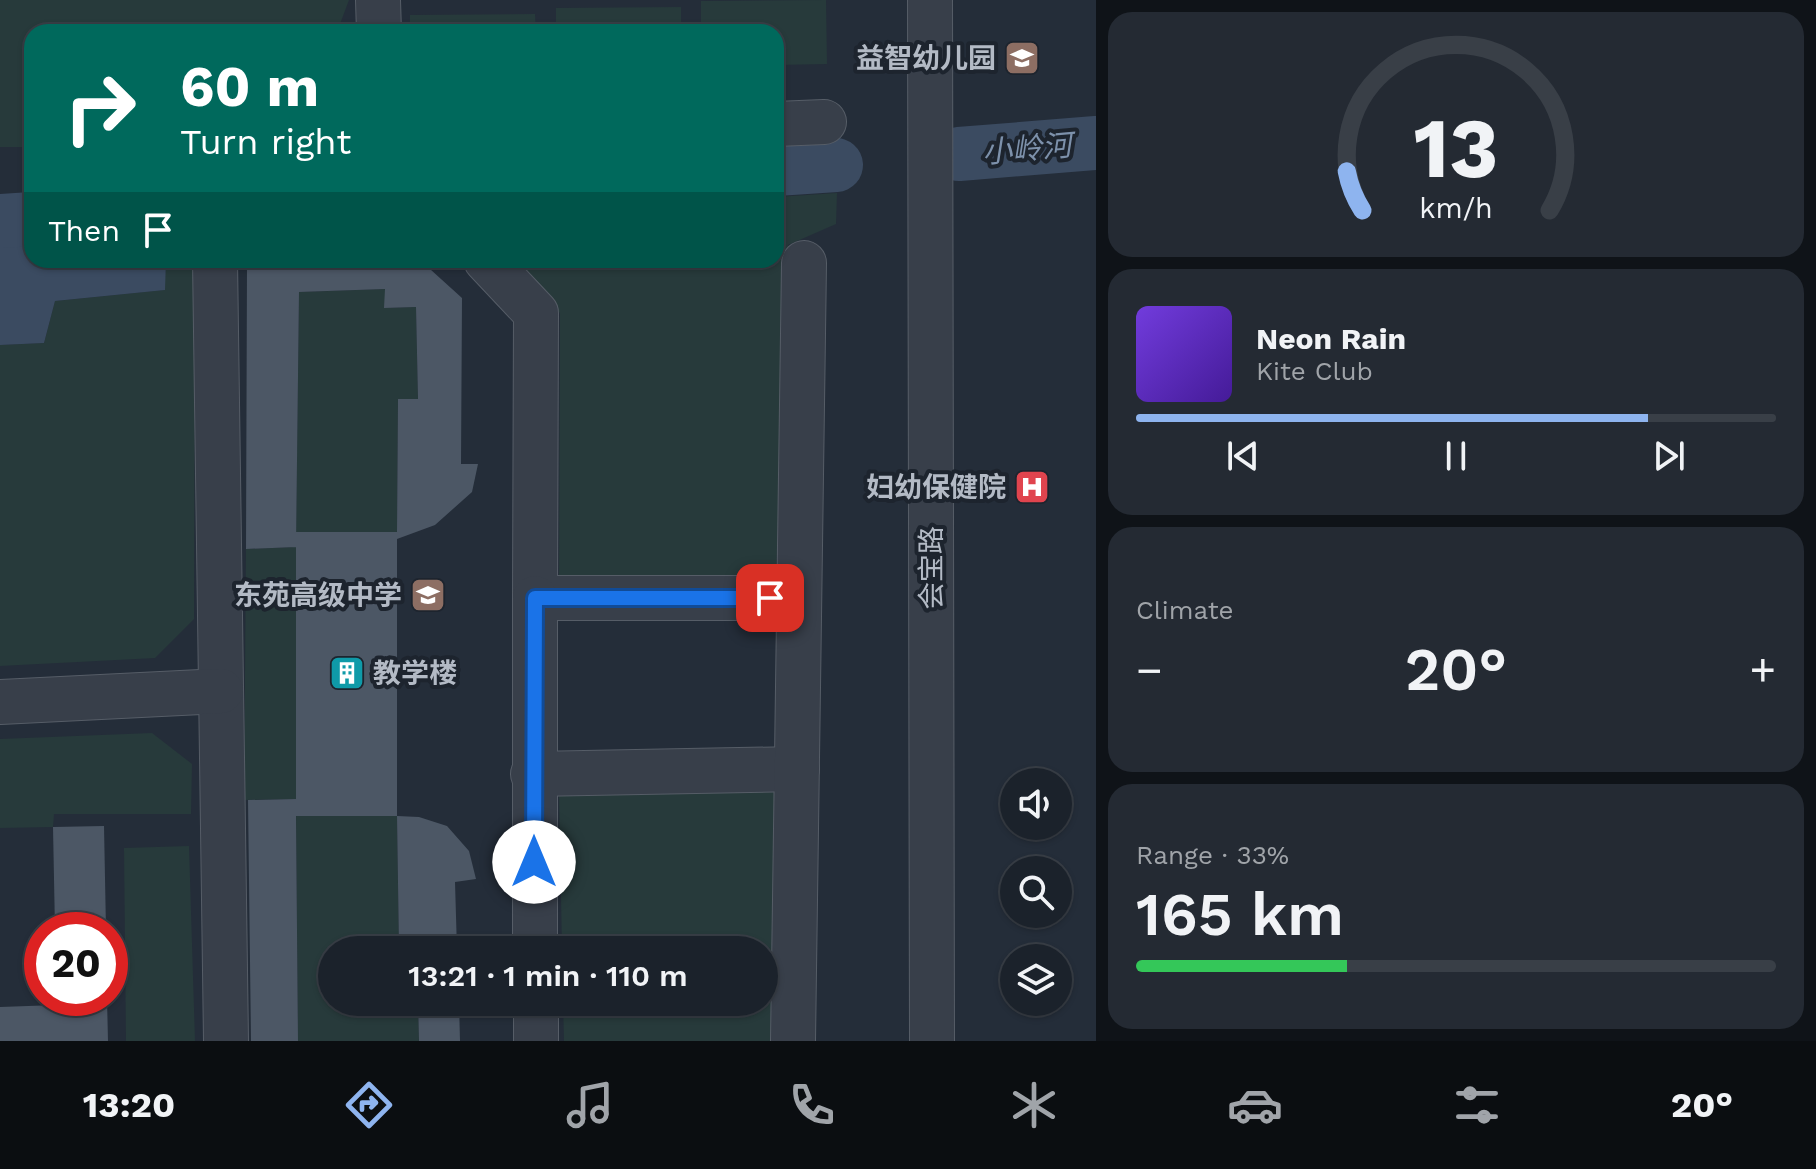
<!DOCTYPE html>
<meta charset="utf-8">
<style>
body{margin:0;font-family:"Work Sans","Noto Sans SC",sans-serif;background:#242a33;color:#f1f3f6;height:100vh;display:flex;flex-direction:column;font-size:30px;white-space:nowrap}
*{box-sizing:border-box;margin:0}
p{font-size:26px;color:#a0a4a9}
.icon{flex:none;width:44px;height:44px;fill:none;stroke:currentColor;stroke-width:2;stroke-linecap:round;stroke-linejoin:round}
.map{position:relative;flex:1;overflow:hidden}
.side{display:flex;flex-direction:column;gap:12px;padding:12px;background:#0f1318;width:720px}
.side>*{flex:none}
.banner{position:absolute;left:24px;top:24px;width:760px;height:244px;border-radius:24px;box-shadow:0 2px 6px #0004,0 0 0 2px #393f47;background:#00695c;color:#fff;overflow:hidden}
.fabs{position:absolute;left:1000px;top:768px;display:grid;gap:16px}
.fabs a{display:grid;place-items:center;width:72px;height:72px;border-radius:50%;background:#1b222b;box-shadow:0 2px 6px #0004,0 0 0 2px #393f47;font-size:40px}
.speed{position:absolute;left:24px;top:912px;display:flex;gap:16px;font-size:40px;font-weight:700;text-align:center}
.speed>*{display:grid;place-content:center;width:104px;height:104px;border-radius:50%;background:#1b222b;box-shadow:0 2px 6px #0004,0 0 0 2px #393f47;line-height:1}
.speed .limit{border:12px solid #d22;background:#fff;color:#111}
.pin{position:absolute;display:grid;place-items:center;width:68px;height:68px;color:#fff;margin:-34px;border-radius:16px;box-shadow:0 4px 12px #0006}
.me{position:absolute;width:88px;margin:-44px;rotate:0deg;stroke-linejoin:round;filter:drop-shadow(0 0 6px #0008)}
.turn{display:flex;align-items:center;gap:28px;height:168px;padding:0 24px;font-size:36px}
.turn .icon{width:104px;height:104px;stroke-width:2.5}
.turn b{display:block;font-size:56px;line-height:68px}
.then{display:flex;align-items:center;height:76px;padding:0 24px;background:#0003;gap:16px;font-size:30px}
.big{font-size:60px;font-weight:600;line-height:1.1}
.side .tile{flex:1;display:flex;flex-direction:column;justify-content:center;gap:12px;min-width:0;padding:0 28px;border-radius:24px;background:#242a33}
.side .dial{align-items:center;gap:0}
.dial svg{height:208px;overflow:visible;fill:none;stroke:#393f47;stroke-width:7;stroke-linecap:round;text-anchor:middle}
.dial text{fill:#f1f3f6;stroke:none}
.song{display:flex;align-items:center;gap:24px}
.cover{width:96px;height:96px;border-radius:12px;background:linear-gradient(135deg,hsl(260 70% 55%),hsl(260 70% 35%))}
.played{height:8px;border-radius:4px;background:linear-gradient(90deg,#8eb4ef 80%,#393f47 80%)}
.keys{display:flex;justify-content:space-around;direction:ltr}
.heat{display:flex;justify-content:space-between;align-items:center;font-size:44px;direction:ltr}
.charge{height:12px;border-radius:6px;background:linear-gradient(90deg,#34c759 33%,#393f47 0)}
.trip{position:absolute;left:318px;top:936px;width:460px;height:80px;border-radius:40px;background:#1b222b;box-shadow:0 2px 6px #0004,0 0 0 2px #393f47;font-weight:600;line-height:80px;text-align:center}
.tab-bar{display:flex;height:128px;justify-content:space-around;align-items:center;background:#0b0e11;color:#a0a4a9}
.tab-bar .icon{width:56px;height:56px}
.tab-bar .active{color:#8eb4ef}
.tab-bar b{font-size:36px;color:#f1f3f6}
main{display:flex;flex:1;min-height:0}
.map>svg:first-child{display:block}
</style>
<main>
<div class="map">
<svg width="1096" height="1041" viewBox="0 0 1096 1041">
<rect width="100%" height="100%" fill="#242d39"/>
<g fill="#273a3b">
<polygon points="0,0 349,0 337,32 32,32 32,147 0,147"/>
<polygon points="826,0 827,64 776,65 776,32 701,32 701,1"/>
<polygon points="681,7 681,32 556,32 556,8"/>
<polygon points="535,14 536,32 410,32 410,15"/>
<polygon points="837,193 836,224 788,245 776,579 559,582 560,313 505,260 776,260 776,197"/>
<polygon points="166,260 195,260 194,619 155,658 0,666 0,345 44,343 55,301 164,290"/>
<polygon points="385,289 385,308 416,307 418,399 398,399 397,532 296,532 299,292"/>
<polygon points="296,547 296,799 244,800 246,549"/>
<polygon points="152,733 192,764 191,814 54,814 53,827 0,828 0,739"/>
<polygon points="776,792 779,1041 564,1041 563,1002 764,1002 764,950 562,950 559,794"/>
<polygon points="296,816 397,816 399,950 332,950 332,1002 418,1002 419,1041 298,1041"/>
<polygon points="189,846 195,1041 126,1041 124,848"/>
</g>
<polygon fill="#3b4b61" points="32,219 32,260 166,260 165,290 55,301 44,343 0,345 0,221"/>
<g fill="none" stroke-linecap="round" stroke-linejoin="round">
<g stroke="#3b4b61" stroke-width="54">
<polyline points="959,154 1096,143"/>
<polyline points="776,169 836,165"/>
<polyline points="0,221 32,219"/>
</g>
</g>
<g fill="#4c5765">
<polygon points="362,260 420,260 462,298 461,464 478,464 472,492 435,525 397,539 397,816 296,816 298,1041 251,1041 248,800 296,799 296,804 296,532 397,532 398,399 418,399 416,307 384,308 385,289 299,292 296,547 246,549 247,264"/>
<polygon points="397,816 419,817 447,826 469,851 476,879 455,882 457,950 399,950"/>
<polygon points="104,826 106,930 55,930 53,827"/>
<polygon points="56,998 107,998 108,1041 0,1041 0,1007 56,1005"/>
<polygon points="418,1002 459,1002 460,1041 419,1041"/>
</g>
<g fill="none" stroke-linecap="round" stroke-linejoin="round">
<g stroke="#565d67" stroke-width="46">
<g id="minor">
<polyline points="378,0 379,32"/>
<polyline points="930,0 932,1041"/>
<polyline points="776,124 824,122"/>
<polyline points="215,260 226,1041"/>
<polyline points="486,260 536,313 535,598 799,598"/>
<polyline points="0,702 221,691"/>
<polyline points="533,774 797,769"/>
<polyline points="535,950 535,598"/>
<polyline points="536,1002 536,1041"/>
<polyline points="793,1041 804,263"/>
</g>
</g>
<use href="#minor" stroke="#383f4a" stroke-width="44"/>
</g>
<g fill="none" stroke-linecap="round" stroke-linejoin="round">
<g stroke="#114b97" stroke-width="20">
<polyline id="route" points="534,862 535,598 770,598"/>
</g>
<use href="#route" stroke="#1a73e8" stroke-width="14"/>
</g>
<defs>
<g id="school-square" transform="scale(1.8)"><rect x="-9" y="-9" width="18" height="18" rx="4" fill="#8d6e63" stroke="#1d242e"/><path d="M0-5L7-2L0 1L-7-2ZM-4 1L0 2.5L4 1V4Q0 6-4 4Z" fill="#fff"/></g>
<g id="hospital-square" transform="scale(1.8)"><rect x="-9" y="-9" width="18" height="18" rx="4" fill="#e0444e" stroke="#1d242e"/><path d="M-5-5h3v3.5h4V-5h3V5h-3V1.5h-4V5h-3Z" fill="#fff"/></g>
<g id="building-square" transform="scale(1.8)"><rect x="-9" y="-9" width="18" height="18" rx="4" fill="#0f9aa8" stroke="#1d242e"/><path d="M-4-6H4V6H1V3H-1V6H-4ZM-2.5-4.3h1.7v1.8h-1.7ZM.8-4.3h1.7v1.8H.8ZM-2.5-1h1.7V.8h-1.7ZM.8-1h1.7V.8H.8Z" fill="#fff"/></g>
</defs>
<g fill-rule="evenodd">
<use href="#school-square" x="1022" y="58"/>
<use href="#hospital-square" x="1032" y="487"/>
<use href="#school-square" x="428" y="595"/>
<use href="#building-square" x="347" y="673"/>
</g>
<g text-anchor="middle" stroke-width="8" stroke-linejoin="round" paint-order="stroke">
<g font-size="28" font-weight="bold" fill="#b3bac5" stroke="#1d242e" text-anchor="end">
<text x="996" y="68">益智幼儿园</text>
<text x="1006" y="497">妇幼保健院</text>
<text x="402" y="605">东苑高级中学</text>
<text x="373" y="683" text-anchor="start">教学楼</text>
</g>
<g font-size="28" fill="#b3bac5" stroke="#1d242e">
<text transform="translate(931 568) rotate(-90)" y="10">会宝路</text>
</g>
<g font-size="30" font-style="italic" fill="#7d91ab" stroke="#1d242e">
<text transform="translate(1027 149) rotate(-5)" y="10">小岭河</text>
</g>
</g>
</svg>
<div class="fabs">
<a><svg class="icon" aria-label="sound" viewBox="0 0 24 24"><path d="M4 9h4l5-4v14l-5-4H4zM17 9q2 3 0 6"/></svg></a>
<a><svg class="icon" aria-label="search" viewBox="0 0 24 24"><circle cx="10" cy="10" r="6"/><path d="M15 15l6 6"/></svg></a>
<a><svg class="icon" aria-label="layers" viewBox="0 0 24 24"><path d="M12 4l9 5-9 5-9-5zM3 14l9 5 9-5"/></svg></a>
</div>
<div class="speed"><div class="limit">20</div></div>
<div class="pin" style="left:770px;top:598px;background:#d93025"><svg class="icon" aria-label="arrive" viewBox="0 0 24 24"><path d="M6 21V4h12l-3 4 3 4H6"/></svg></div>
<svg class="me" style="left:534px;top:862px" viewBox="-20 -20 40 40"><circle r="19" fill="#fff"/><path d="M0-13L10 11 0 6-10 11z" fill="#1a73e8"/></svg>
<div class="trip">13:21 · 1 min · 110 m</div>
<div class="banner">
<div class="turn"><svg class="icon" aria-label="right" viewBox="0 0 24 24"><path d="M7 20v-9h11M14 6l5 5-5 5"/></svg><div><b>60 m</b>Turn right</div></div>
<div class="then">Then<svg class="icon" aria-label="arrive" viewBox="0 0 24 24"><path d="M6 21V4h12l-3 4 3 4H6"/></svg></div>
</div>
</div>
<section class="side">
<div class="tile dial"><svg viewBox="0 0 100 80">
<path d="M14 69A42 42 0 1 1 86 69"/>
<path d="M14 69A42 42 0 0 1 8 54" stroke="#8eb4ef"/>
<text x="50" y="56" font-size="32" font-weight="700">13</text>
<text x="50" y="72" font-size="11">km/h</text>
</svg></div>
<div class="tile">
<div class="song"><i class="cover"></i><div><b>Neon Rain</b><p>Kite Club</p></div></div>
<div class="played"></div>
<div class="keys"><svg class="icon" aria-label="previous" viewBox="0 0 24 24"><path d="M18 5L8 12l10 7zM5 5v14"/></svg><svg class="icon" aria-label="pause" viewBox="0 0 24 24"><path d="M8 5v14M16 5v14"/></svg><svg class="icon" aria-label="next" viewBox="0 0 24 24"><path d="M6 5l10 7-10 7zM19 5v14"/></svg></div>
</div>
<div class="tile"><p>Climate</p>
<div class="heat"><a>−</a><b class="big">20°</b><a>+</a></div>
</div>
<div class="tile"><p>Range · 33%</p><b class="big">165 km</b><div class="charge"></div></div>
</section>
</main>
<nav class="tab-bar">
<b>13:20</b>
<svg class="icon active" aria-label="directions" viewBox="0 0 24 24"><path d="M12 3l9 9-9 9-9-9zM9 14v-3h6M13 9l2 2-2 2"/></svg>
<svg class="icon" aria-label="music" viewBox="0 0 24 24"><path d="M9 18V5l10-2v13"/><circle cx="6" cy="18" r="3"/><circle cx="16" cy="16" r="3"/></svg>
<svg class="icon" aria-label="phone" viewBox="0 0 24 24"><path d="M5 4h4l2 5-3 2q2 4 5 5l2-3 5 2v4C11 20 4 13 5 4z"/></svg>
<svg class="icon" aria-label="climate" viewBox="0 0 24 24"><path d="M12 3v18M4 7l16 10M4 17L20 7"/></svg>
<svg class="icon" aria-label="car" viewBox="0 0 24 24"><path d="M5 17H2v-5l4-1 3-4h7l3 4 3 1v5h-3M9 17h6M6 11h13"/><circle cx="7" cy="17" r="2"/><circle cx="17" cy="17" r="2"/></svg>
<svg class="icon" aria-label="filters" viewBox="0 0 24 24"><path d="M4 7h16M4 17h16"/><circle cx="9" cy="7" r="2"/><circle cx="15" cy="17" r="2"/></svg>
<b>20°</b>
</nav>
